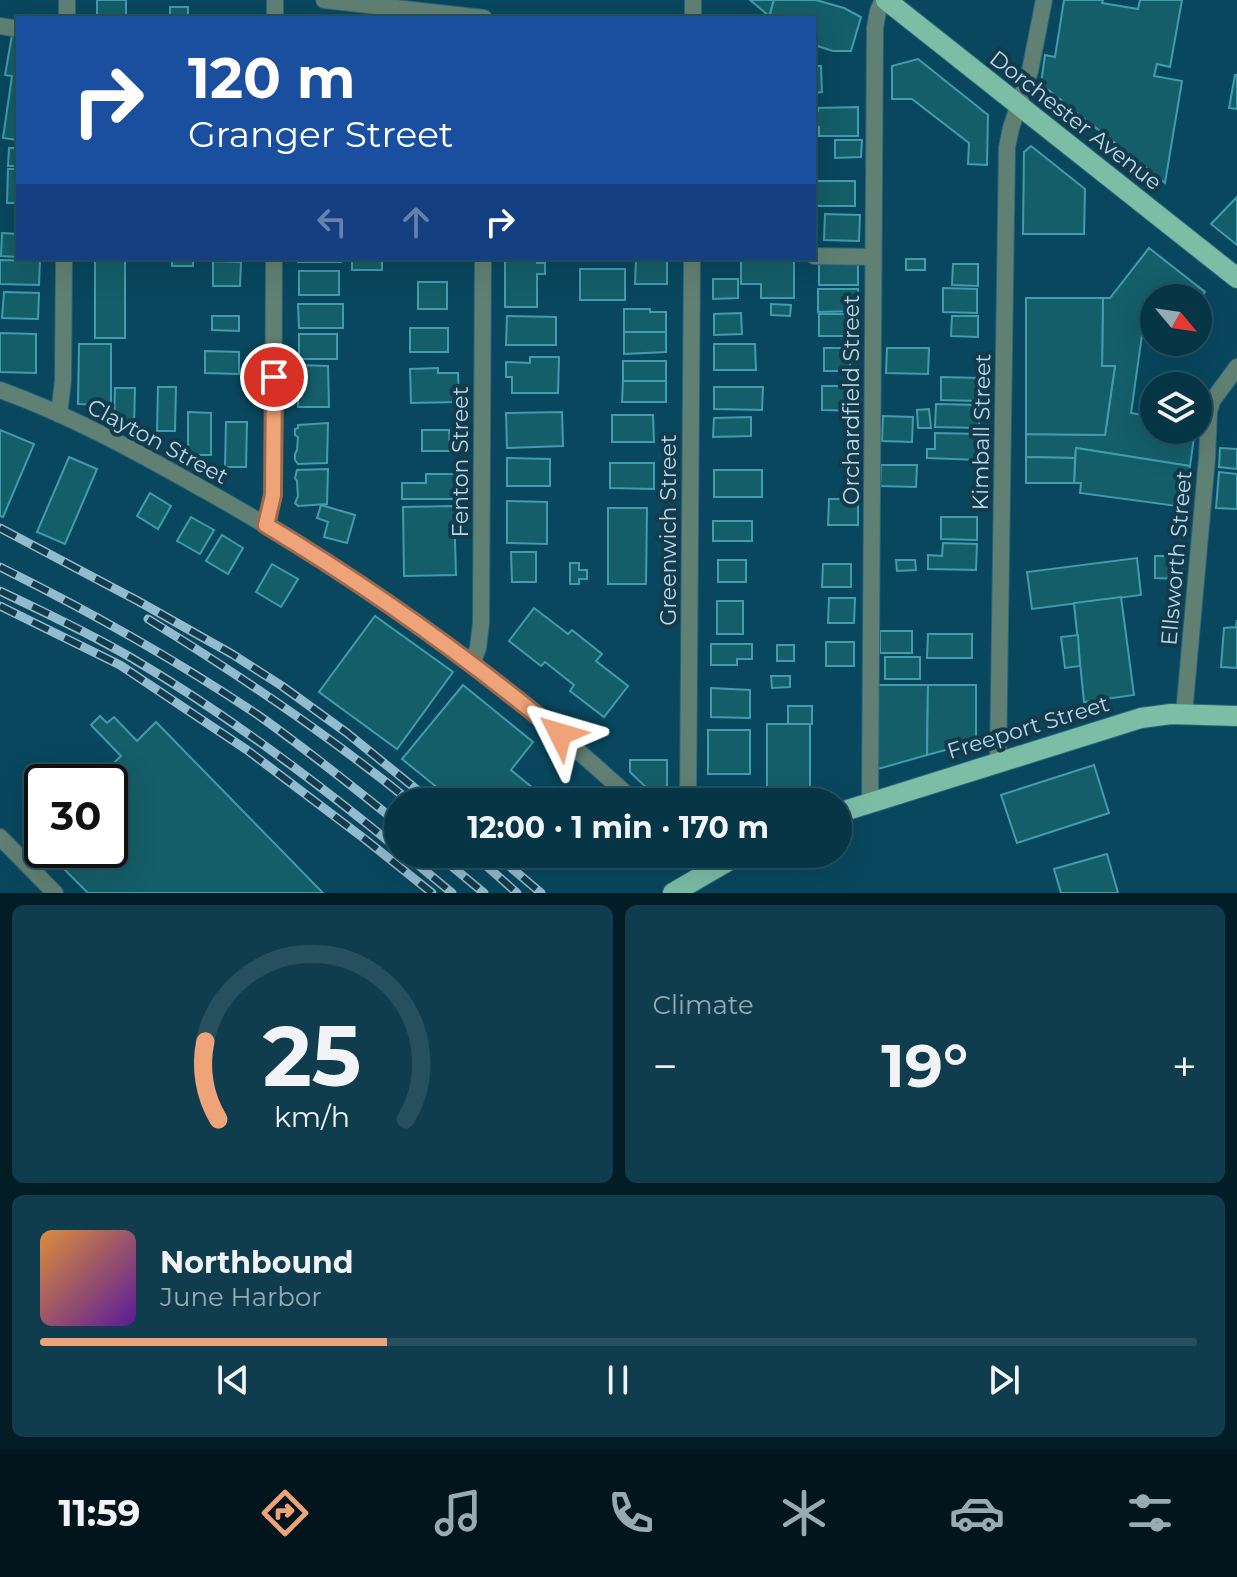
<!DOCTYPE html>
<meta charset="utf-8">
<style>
body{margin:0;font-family:Montserrat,sans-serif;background:#0f3d4d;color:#f1f3f6;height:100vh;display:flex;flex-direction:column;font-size:30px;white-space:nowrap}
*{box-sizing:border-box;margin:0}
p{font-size:26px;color:#98abb3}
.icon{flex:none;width:44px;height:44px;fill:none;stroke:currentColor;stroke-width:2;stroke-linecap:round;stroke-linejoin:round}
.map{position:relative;height:893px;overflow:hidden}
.side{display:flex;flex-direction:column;gap:12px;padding:12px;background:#031d26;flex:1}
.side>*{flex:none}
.guide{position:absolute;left:16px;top:16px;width:800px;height:244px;border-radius:0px;box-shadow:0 8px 32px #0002,0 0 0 2px #27505f;background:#1a4fa0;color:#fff;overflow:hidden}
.needle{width:52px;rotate:119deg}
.tools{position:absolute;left:1140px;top:284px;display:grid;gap:16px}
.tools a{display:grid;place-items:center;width:72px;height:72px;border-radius:50%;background:#063546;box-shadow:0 8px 32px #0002,0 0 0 2px #27505f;font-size:40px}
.speed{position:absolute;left:24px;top:764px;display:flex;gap:16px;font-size:40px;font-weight:700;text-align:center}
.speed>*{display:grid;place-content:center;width:104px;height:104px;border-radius:50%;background:#063546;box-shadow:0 8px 32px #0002,0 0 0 2px #27505f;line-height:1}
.speed .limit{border:4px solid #111;border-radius:12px;background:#fff;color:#111}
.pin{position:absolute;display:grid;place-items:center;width:68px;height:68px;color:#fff;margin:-34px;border:4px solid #fff;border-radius:50%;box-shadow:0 2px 8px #0007}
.me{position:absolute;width:88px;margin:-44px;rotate:310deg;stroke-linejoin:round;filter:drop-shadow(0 0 6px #0008)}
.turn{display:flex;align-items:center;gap:28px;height:168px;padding:0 40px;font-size:36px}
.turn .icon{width:104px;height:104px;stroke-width:2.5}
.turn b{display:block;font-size:56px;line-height:68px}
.lanes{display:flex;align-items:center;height:76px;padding:0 40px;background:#0003;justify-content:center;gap:40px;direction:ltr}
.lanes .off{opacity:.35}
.big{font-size:60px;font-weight:700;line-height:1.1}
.side .widget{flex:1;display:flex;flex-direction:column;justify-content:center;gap:12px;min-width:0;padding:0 28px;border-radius:12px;background:#0f3d4d}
.side .dial{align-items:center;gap:0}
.dial svg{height:208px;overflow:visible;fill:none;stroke:#27505f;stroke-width:7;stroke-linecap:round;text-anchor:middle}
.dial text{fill:#f1f3f6;stroke:none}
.song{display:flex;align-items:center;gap:24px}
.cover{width:96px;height:96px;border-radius:12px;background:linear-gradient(135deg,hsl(30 70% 55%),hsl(270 70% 35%))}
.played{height:8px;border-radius:4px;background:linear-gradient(90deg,#efa378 30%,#27505f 30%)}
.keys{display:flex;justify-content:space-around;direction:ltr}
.heat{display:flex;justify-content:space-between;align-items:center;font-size:44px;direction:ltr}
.side .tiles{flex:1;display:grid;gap:12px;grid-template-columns:1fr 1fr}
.widget:last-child{grid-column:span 2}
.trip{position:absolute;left:384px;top:788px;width:468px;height:80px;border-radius:40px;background:#063546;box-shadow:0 8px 32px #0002,0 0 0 2px #27505f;font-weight:700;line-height:80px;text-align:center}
.tabs{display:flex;height:128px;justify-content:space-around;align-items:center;background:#02151c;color:#98abb3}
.tabs .icon{width:56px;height:56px}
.tabs .on{color:#efa378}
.tabs b{font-size:36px;color:#f1f3f6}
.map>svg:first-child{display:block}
</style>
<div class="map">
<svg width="1237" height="893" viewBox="0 0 1237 893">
<rect width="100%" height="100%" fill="#08475e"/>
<g fill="#145e69" stroke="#419cab" stroke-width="2">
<rect x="97" y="0" width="29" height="18"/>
<polygon points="750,0 774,0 769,16"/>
<polygon points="774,0 816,0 844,8 861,17 851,51 833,51 814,45 814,18 769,18"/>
<polygon points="1064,0 1103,0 1102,3 1138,9 1140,0 1182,0 1170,67 1157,64 1154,76 1182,81 1165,183 1041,84 1045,55 1055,57"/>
<rect x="170" y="7" width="18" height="11"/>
<polygon points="12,35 18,36 18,140 3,138 12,76 5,75"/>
<polygon points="918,59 988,115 987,165 968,164 969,143 912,99 892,99 892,66"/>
<polygon points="814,66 821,66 822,92 814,93"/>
<polygon points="1235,75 1237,75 1237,109 1229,108"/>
<polygon points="858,107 858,136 819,136 819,127 814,127 814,111 818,111 818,108"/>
<polygon points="835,140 862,140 861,157 835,158"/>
<polygon points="1031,146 1085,189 1084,234 1023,234 1024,152"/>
<polygon points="9,148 18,148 18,166 8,166"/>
<polygon points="8,169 18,169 18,203 7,203"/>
<rect x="817" y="181" width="38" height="25"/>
<polygon points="1237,197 1237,245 1211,224"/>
<polygon points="825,214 860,215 859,241 824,240"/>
<polygon points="2,233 18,234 18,257 1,256"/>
<polygon points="1149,248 1205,292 1198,301 1198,298 1154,298 1154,319 1142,335 1131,413 1154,417 1154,430 1195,430 1190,466 1076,448 1075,458 1026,457 1026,434 1105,435 1115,366 1102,366 1103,298 1110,298"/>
<rect x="95" y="258" width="30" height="80"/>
<rect x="172" y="258" width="21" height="8"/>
<rect x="298" y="258" width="43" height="4"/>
<rect x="352" y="258" width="30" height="12"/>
<polygon points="505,258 537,258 537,263 545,263 545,274 537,274 537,307 505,307"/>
<polygon points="636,259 667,259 667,284 635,284"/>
<rect x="906" y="259" width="19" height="11"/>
<polygon points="0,260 40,261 39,285 0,284"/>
<polygon points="213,261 241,262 240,286 213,286"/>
<polygon points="741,261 794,261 794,298 761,298 761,284 741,284"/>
<rect x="819" y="262" width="39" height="23"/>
<polygon points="953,264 978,264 978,286 952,285"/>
<rect x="580" y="269" width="45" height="31"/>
<rect x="299" y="271" width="40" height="24"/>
<polygon points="713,279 738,279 738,298 713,299"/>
<rect x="418" y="282" width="29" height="27"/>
<polygon points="943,288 977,289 977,313 943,312"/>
<polygon points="818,289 858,289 858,311 818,312"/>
<polygon points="4,292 39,293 38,319 2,318"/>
<polygon points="1026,298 1103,298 1102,366 1115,366 1105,435 1026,434"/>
<polygon points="298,304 343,304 343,328 299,328"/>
<polygon points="771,304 791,305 790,316 771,315"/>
<polygon points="624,309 650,309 650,312 666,312 666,332 624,332"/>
<polygon points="741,313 742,334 714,335 714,314"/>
<rect x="819" y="314" width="39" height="22"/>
<polygon points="212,316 239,316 239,331 212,330"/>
<polygon points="507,316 556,317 556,345 506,345"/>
<polygon points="952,316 978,316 978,337 951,336"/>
<rect x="410" y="328" width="38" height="24"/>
<polygon points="624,332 666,332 666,352 624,354"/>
<polygon points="0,333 36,334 36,373 0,372"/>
<rect x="299" y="334" width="38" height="25"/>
<polygon points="79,344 111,344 111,405 78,404"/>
<polygon points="714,344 755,344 756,370 714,370"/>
<rect x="824" y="348" width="26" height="23"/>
<polygon points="887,348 929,348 928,374 886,373"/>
<polygon points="205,351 239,352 239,374 205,373"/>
<polygon points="530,357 559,357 558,393 512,393 512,377 506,377 506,362 530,363"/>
<rect x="623" y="361" width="43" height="20"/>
<polygon points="298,365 328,366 329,407 298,407"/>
<polygon points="438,368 438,373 458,373 459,402 411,403 410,369"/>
<polygon points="941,377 979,378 979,401 941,400"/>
<polygon points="623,381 666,381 666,402 622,402"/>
<polygon points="822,386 861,386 861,411 822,410"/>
<polygon points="158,387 176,387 175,431 157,431"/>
<polygon points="714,387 763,387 762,410 714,409"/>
<polygon points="115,388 135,388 134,425 114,425"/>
<polygon points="936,404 979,405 979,428 935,427"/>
<polygon points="929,409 931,428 918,428 917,410"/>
<polygon points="188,412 211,413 211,455 188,455"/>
<polygon points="562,412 563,446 507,448 506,413"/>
<polygon points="612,415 653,415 654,442 612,442"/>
<polygon points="883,416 913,417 912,442 882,441"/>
<polygon points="751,417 751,436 713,437 714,418"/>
<polygon points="226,422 247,422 246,467 225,467"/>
<polygon points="328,423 327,463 298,464 295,460 295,454 297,450 298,437 295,435 295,429 298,428 298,425"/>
<polygon points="0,430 34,444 3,517 0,516"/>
<polygon points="422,430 449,430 450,451 422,451"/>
<polygon points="935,433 979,434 979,460 927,458 927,449 935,449"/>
<polygon points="1076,448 1190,466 1184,507 1080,493 1081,483 1074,483"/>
<polygon points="1220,448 1237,449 1237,469 1219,467"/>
<polygon points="69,457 97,469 65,544 37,532"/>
<polygon points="1026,457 1075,458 1074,483 1026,483"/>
<polygon points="507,458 550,459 550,486 507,486"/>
<polygon points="610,463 654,463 654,489 610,488"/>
<polygon points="881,465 917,465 916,487 880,486"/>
<polygon points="328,469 327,504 298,506 295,503 298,496 297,481 295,478 297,470"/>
<rect x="714" y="470" width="48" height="27"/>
<polygon points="1219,472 1237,474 1237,509 1216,508"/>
<polygon points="426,474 457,474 457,499 402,499 402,483 426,483"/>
<polygon points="150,493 171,506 158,529 137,516"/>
<polygon points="829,499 858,499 858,525 828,525"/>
<polygon points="507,501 547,502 547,544 507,543"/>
<polygon points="321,505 355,515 347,543 324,537 328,522 317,518"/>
<polygon points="454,506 456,575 404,576 403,507"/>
<polygon points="608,508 647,508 646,584 608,584"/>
<polygon points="191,517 214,530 200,554 177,541"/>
<polygon points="941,517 977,517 977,540 941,539"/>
<rect x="713" y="521" width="39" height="20"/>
<polygon points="222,535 243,548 228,574 206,561"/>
<polygon points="943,543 977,544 976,570 928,569 928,555 942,556"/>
<polygon points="511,552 536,552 536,582 512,582"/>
<polygon points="1155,556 1183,556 1182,579 1155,578"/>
<polygon points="1137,558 1141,595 1032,609 1027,572"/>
<rect x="718" y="560" width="28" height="22"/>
<polygon points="896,560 915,560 916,570 897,571"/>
<polygon points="570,563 579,563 579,570 587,570 587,579 579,579 579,584 570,584"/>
<polygon points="272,564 298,579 281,607 256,592"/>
<polygon points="823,564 851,564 851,587 822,587"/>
<polygon points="1121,597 1134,695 1084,702 1074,603"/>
<polygon points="829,598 855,598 854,623 828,623"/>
<rect x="717" y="601" width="26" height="33"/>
<polygon points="534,608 568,634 572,630 602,654 596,661 628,686 604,717 570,691 574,685 545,662 541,666 509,641"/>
<polygon points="375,616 453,672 397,749 319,692"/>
<polygon points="1237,620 1237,668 1221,667 1224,628 1236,627"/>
<rect x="880" y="631" width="32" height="22"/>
<polygon points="928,634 972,634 972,658 927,658"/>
<polygon points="1078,635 1080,666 1065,668 1061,637"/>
<rect x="826" y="642" width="28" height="24"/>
<polygon points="711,644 752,644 752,659 737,659 737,665 711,665"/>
<rect x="777" y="645" width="17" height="16"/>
<rect x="885" y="657" width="35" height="22"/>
<polygon points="771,676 790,676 790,687 772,688"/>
<polygon points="463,685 533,742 511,770 545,798 542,802 455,802 402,759"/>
<polygon points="878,685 928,685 927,755 878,769"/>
<polygon points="928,685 976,685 976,742 927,755"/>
<polygon points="711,688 750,690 750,718 711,717"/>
<rect x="788" y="706" width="24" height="18"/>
<polygon points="100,716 107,723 114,717 137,741 156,722 323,893 88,893 45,850 110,850 110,782 94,782 121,756 91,725"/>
<polygon points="767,724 810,724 810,794 778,802 767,802"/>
<rect x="708" y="730" width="42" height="44"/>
<polygon points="630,760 667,760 667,785 664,792 658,795 651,792 630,772"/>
<polygon points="1094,765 1109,813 1017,843 1001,795"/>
<polygon points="1107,854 1118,893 1061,893 1054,869"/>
</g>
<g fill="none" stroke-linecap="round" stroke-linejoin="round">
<g stroke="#2b647a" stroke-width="18">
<g id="minor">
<polyline points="324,0 484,18"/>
<polyline points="67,18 67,0"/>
<polyline points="275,18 275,0"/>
<polyline points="693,18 693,0"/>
<polyline points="0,26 18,29"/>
<polyline points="814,256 873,257"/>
<path d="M 0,390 C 67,414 130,448 192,483 C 352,571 501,678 635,802"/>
<polyline points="59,414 63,381 64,258"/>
<polyline points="266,525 273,495 274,258"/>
<polyline points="472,664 478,648 481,623 483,258"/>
<polyline points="1184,714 1207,458 1209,412 1212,401 1237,367"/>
<polyline points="998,762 1007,147 1011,128 1030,71 1044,0"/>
<polyline points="688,802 692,258"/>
<polyline points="870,802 875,28 878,11 883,0"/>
<polyline points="0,837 55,893"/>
<polyline points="691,854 708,871"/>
</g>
</g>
<g stroke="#2b647a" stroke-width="22">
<g id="primary">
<polyline points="886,0 1237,278"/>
<polyline points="838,813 1141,718 1171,714 1237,716"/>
<polyline points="673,893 740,854"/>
</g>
</g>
<use href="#minor" stroke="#618074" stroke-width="16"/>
<use href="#primary" stroke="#7cbda6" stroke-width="20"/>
<g stroke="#92bbcd" stroke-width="9">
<g id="rail">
<polyline points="0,528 138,601 232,654 282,686 347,733 432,802"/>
<path d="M 0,567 C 89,611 176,660 258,715 C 306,749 352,786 398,823"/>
<path d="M 0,591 C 44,612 89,633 130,657 C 225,713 313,779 398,849"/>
<polyline points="0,606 120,665 247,750 366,840 432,893"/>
<path d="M 148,619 C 241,676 327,734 411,802"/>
<polyline points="405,854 452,893"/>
<polyline points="437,854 484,893"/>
<polyline points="473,854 517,893"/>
<polyline points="495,854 541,893"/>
</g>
</g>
<use href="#rail" stroke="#143b4c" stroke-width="6" stroke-dasharray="18" stroke-linecap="butt"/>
</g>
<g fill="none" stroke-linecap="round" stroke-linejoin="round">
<g stroke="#9b6a4e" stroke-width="20">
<path id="route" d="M 274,377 L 273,495 L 266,525 C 369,587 467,657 560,734"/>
</g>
<use href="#route" stroke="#efa378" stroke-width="14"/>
</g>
<g text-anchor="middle" stroke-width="8" stroke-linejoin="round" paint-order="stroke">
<g font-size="22" fill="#b7daeb" stroke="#143b4c">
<text transform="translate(1076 120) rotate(38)" y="8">Dorchester Avenue</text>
<text transform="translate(851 400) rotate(-90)" y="8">Orchardfield Street</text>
<text transform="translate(981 432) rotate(-89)" y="8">Kimball Street</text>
<text transform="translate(158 441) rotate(28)" y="8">Clayton Street</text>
<text transform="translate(460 462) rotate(-90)" y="8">Fenton Street</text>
<text transform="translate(668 530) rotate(-90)" y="8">Greenwich Street</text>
<text transform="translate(1176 558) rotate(-85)" y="8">Ellsworth Street</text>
<text transform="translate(1028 727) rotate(-17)" y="8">Freeport Street</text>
</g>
</g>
</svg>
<div class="tools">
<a><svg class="needle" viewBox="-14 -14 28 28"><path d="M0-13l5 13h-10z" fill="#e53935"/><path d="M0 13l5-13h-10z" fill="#98abb3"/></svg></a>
<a><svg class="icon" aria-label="layers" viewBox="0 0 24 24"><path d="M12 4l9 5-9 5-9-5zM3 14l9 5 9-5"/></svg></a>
</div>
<div class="speed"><div class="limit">30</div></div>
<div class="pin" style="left:274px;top:377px;background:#d93025"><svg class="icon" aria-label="arrive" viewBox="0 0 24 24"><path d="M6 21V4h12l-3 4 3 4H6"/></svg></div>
<svg class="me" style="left:560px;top:734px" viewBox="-20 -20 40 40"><path d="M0-17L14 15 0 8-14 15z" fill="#efa378" stroke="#fff" stroke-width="4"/></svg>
<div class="trip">12:00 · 1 min · 170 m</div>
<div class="guide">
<div class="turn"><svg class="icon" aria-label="right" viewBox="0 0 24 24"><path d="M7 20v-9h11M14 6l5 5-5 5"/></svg><div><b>120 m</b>Granger Street</div></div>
<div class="lanes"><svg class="icon off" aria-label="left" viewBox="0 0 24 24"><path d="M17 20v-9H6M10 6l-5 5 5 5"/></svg><svg class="icon off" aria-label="ahead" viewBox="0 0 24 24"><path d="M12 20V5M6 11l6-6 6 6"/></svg><svg class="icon" aria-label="right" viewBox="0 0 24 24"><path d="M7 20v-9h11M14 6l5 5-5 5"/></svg></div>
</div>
</div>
<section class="side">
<div class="tiles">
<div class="widget dial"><svg viewBox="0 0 100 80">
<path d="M14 69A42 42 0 1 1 86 69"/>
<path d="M14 69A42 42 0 0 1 9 39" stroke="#efa378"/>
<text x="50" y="56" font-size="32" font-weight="700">25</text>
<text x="50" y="72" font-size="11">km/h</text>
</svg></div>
<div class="widget"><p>Climate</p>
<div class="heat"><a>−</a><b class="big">19°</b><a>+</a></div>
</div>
<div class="widget">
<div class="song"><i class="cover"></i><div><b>Northbound</b><p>June Harbor</p></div></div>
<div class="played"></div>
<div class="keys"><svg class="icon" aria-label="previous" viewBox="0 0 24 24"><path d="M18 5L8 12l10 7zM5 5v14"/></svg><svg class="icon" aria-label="pause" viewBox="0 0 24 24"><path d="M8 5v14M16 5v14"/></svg><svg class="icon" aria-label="next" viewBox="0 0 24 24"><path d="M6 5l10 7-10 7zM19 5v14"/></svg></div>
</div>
</div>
</section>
<nav class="tabs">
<b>11:59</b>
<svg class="icon on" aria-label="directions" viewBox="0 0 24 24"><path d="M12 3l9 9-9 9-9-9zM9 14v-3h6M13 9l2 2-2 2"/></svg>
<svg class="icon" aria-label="music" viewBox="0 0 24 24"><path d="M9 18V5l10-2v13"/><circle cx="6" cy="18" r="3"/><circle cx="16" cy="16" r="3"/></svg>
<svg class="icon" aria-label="phone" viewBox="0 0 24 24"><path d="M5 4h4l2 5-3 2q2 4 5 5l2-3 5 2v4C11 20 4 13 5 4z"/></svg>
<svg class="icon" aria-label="climate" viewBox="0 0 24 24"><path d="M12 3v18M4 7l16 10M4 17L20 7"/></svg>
<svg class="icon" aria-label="car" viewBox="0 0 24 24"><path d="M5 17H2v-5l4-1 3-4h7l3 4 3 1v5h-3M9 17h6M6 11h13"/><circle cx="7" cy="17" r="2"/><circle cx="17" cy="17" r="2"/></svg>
<svg class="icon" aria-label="filters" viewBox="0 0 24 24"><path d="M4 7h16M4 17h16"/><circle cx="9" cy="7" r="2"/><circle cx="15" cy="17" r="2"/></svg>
</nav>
